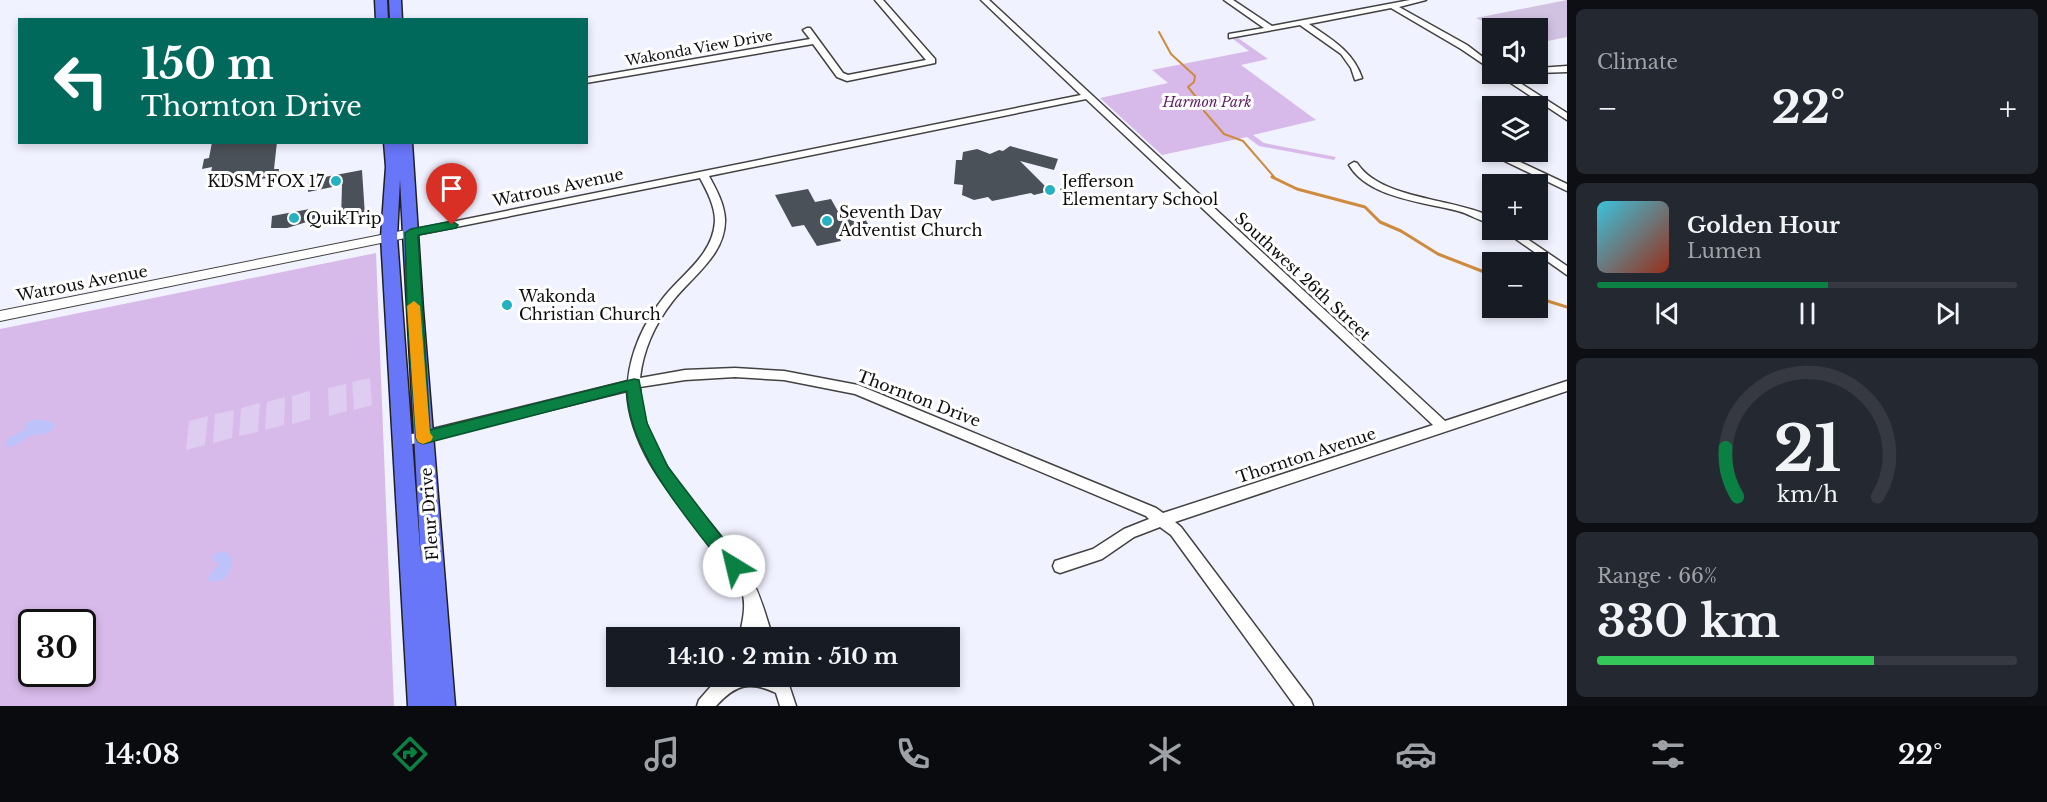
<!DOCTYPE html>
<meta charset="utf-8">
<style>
body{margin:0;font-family:"Libre Baskerville",serif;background:#242831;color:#f1f3f6;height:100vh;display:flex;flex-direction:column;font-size:22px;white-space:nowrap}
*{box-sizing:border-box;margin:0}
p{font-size:20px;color:#9ea1a6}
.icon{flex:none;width:33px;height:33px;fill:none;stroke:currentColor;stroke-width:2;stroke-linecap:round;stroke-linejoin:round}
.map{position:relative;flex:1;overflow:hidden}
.side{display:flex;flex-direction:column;gap:9px;padding:9px;background:#0d0f14;width:480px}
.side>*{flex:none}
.guide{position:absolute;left:18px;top:18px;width:570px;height:126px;border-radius:0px;box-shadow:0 3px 9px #0003;background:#00695c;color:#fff;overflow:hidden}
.tools{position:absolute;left:1482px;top:18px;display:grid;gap:12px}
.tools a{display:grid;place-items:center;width:66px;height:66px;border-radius:0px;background:#171b24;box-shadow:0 3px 9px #0003;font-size:30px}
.speed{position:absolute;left:18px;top:609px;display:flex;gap:12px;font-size:30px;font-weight:700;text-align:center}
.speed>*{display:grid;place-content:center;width:78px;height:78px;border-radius:50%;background:#171b24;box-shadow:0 3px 9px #0003;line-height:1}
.speed .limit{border:3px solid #111;border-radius:9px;background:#fff;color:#111}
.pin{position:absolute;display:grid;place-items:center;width:51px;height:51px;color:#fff;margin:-62px -26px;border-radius:50% 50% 50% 0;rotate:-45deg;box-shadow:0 0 6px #0007}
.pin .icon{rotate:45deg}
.me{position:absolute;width:66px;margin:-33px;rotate:324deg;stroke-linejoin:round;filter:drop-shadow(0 0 4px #0008)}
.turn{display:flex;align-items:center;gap:21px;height:126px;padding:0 24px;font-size:27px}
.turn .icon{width:78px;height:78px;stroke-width:2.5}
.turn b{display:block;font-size:42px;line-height:51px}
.big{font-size:45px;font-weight:800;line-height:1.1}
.side .tile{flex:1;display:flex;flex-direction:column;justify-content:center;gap:9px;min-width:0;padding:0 21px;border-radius:9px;background:#242831}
.side .dial{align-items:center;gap:0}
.dial svg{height:156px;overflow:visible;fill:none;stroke:#363941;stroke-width:7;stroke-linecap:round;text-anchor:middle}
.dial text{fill:#f1f3f6;stroke:none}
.song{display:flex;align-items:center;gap:18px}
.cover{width:72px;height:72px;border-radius:9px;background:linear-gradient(135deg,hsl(190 70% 55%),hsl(10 70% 35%))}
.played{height:6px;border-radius:3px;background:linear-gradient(90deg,#0b8043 55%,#363941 55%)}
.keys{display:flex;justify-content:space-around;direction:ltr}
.heat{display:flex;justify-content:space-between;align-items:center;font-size:33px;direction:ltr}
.charge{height:9px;border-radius:4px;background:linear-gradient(90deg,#34c759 66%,#363941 0)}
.trip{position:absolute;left:606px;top:627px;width:354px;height:60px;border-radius:0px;background:#171b24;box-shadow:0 3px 9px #0003;font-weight:800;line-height:60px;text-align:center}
.menu{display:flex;height:96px;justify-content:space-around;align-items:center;background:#090b0e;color:#9ea1a6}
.menu .icon{width:42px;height:42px}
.menu .selected{color:#0b8043}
.menu b{font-size:27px;color:#f1f3f6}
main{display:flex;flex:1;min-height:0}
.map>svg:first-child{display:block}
</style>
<main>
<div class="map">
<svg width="1567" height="706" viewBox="0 0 1567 706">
<rect width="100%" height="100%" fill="#f1f2ff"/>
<g fill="#d8baea" fill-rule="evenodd">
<polygon points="1238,38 1268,59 1241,65 1316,120 1253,135 1264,143 1336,157 1334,160 1259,146 1247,137 1162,155 1100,98 1168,83 1152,70 1249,51 1233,39"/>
<path d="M 376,253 L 394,706 L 0,706 L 0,329 ZM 32,622 L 82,622 L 82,674 L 32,674 Z"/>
</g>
<g fill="#bec2fa">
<path d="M 36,419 L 52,422 L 55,426 C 45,440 39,431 28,437 C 20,442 16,448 5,446 L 8,438 L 26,429 L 26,423 Z"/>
<path d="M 221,551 C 238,554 232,572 223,580 L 211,582 L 208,579 L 212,571 L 220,565 L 213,560 L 212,556 Z"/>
</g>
<polygon fill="#d1c2e2" points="1567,0 1567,37 1538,43 1538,28 1495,28 1476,18"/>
<g fill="#deccf1">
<polygon points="370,378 372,405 354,410 352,382"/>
<polygon points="346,384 347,411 329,416 328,388"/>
<polygon points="310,391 310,419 292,424 292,396"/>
<polygon points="285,397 284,425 265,430 267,402"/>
<polygon points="260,403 258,432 239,436 241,408"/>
<polygon points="234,410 232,438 213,443 215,414"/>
<polygon points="208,416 205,445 186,450 189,421"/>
</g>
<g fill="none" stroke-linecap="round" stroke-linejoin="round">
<polyline stroke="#ce8b3d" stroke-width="2" points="1159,32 1171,54 1195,76 1194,82 1188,87 1201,103 1204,111 1224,134 1243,141 1275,178"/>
<g stroke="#ce8b3d" stroke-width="3">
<polyline points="1272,177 1297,189 1365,207 1380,222 1401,231 1438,254 1492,275"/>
<polyline points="1538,298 1567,307"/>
</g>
</g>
<g fill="#4b5158">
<polygon points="212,142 277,142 274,169 279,169 278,176 208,189 212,167 202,169 204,159 209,158"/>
<polygon points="1010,146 1058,159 1054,170 1020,161 1050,191 1034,195 1031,193 992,201 988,197 974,200 962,195 963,185 954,184 956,160 962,160 963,152 977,149 990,154 999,150 1003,151"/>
<polygon points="362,170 365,216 341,220 342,185 308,192 309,180"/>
<polygon points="460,177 461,188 440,192 439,183"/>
<polygon points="808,189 815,202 831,199 840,215 860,211 870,227 838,235 841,241 817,246 804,225 792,227 775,195"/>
<polygon points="315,208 315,213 320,215 310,221 287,228 271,228 272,216"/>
</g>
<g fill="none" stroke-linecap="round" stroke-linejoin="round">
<g stroke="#424242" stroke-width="3">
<g id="minor">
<polygon points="875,0 883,0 935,59 935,63 847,81 837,77 813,44 586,83 586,78 810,39 803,30 807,28 810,28 843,73 848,75 926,60"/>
<path d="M 981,0 L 989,0 L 1445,421 L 1567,381 L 1567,391 L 1175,522 L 1181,527 L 1311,700 L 1313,706 L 1295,706 L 1171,535 L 1160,527 L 1134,537 L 1102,559 L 1060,573 L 1055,571 L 1053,566 L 1055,561 L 1093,549 L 1124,529 L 1149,519 L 1146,516 L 855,394 L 784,380 L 735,377 L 685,380 L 640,387 C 643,467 712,513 750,577 C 761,595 766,617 773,638 L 757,638 L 756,633 L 755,638 L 739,638 C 742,624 747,605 742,592 C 737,577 723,562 714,550 C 678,502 630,454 627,391 L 404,446 L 399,445 L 397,441 L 399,437 L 404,436 L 628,381 C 631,350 645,321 664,297 C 683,273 713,255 715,221 C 715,206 707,191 700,178 L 411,236 L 406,233 L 407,231 L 1081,95 ZM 1086,99 L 1433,425 L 1163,513 L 1156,508 L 858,385 L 784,371 L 735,368 L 685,370 L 640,378 C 643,350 655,324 672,302 C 692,276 726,255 725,219 C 724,203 716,189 709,176 Z"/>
<path d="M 1224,0 L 1233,0 L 1272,26 L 1410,0 L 1426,0 L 1399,7 L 1467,45 L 1492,64 L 1492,70 L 1461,49 L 1391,8 L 1309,24 C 1331,39 1353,51 1362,78 L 1355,80 L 1351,68 L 1341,54 L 1300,25 L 1229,38 L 1229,34 L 1264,28 Z"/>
<polygon points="1567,66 1567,72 1538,73 1538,68"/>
<polygon points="1497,74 1506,74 1567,113 1567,120"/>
<polygon points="1492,149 1492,152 1499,152 1567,184 1567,191 1490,154 1488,152"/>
<path d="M 1354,162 L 1357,163 C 1381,200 1454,198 1492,217 L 1492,224 C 1481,222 1470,214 1458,211 C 1424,202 1368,198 1349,165 Z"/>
<polygon points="1503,230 1514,230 1567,266 1567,275"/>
<path d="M 720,676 L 786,676 L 796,706 L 780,706 L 776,693 C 749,680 735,685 716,706 L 697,706 L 699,700 Z"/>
</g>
</g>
<g stroke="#424242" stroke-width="2">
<polygon id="tertiary" points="411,229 417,233 415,236 0,321 0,311"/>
</g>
<g stroke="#202020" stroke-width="3">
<g id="primary">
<polygon points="375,0 387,0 388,20 376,20"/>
<polygon points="389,0 401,0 402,20 390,20"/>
<path d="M 384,142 L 412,142 L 423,310 L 455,706 L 408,706 L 381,237 L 386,167 ZM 400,179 L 421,562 L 397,237 Z"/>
</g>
</g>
<use href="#minor" fill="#fff" fill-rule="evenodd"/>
<use href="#tertiary" fill="#fff" fill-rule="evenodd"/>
<use href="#primary" fill="#6876f8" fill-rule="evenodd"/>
</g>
<path fill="#0b8043" stroke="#07532c" stroke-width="1.5" d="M 452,221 L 458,225 L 456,228 L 418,235 L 430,430 L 634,379 L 639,380 L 647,423 L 668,467 L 740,561 L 742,566 L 740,571 L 734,574 L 728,571 C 692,524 628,453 627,391 L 423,444 L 418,442 L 416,438 L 407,310 L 405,233 L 411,229 Z"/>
<polygon fill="#f59e0b" points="414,301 420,306 430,433 433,437 431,441 423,444 418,442 416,438 407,306"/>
<g fill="#26b1c0" stroke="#fff" stroke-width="2">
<circle cx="336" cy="181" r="6"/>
<circle cx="1050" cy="190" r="6"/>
<circle cx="294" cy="218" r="6"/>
<circle cx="827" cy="221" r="6"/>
<circle cx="507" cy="305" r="6"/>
</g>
<g text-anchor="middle" stroke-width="6" stroke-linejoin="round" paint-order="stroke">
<g font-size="14" fill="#0f0f0f" stroke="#fff">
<text transform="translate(699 48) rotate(-10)" y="5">Wakonda View Drive</text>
</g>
<g font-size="14" font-style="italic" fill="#631f68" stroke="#fff">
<text x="1207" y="107">Harmon Park</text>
</g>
<g font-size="16" fill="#0f0f0f" stroke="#fff" text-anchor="start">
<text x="324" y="187" text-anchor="end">KDSM FOX 17</text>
<text x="1062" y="187">Jefferson<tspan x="1062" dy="18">Elementary School</tspan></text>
<text x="839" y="218">Seventh Day<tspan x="839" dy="18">Adventist Church</tspan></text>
<text x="306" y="224">QuikTrip</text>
<text x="519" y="302">Wakonda<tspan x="519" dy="18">Christian Church</tspan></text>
</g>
<g font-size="16" fill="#0f0f0f" stroke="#fff">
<text transform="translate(558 187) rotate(-12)" y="6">Watrous Avenue</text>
<text transform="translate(1303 276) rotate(43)" y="6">Southwest 26th Street</text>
<text transform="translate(82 283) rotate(-11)" y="6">Watrous Avenue</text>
<text transform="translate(919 398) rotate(21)" y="6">Thornton Drive</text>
<text transform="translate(1306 455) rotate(-18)" y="6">Thornton Avenue</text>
<text transform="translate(429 514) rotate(-94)" y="6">Fleur Drive</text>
</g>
</g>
</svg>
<div class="tools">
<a><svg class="icon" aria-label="sound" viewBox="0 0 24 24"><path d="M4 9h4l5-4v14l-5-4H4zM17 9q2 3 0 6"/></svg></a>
<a><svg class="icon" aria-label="layers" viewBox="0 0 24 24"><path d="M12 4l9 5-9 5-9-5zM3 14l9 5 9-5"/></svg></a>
<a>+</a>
<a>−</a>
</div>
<div class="speed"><div class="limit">30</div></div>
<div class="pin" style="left:452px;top:225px;background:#d93025"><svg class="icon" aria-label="arrive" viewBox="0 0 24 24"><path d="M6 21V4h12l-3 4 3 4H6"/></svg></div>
<svg class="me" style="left:734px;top:566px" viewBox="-20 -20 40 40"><circle r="19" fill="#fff"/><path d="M0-13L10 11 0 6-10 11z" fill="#0b8043"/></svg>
<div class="trip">14:10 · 2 min · 510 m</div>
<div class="guide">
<div class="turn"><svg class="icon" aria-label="left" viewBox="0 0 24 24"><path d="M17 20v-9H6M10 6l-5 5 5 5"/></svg><div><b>150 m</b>Thornton Drive</div></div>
</div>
</div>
<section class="side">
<div class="tile"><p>Climate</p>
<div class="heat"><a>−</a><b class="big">22°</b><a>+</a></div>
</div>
<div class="tile">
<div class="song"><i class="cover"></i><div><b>Golden Hour</b><p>Lumen</p></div></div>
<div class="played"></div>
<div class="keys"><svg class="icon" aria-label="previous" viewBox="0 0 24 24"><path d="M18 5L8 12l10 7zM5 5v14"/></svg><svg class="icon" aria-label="pause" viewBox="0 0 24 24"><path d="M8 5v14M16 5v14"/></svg><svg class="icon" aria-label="next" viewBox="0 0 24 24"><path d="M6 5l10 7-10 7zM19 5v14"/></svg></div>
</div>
<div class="tile dial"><svg viewBox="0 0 100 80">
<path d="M14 69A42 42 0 1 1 86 69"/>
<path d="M14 69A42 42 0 0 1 8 44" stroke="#0b8043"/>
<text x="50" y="56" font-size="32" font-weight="700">21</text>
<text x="50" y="72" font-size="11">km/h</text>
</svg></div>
<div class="tile"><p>Range · 66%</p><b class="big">330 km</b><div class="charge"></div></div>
</section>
</main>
<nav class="menu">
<b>14:08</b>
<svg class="icon selected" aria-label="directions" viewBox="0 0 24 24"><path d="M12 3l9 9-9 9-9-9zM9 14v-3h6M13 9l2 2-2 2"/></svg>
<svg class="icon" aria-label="music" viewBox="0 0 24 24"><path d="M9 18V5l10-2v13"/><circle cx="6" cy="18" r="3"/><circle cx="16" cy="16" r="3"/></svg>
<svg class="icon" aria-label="phone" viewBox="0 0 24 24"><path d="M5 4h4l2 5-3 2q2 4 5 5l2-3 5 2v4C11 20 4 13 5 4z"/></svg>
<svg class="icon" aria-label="climate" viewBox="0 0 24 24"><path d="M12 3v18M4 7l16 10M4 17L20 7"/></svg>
<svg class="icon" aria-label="car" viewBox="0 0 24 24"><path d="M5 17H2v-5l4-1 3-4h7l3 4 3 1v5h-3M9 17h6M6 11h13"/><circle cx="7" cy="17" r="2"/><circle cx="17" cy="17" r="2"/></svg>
<svg class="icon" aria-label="filters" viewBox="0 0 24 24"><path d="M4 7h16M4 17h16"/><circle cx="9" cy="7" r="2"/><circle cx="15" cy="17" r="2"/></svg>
<b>22°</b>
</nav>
